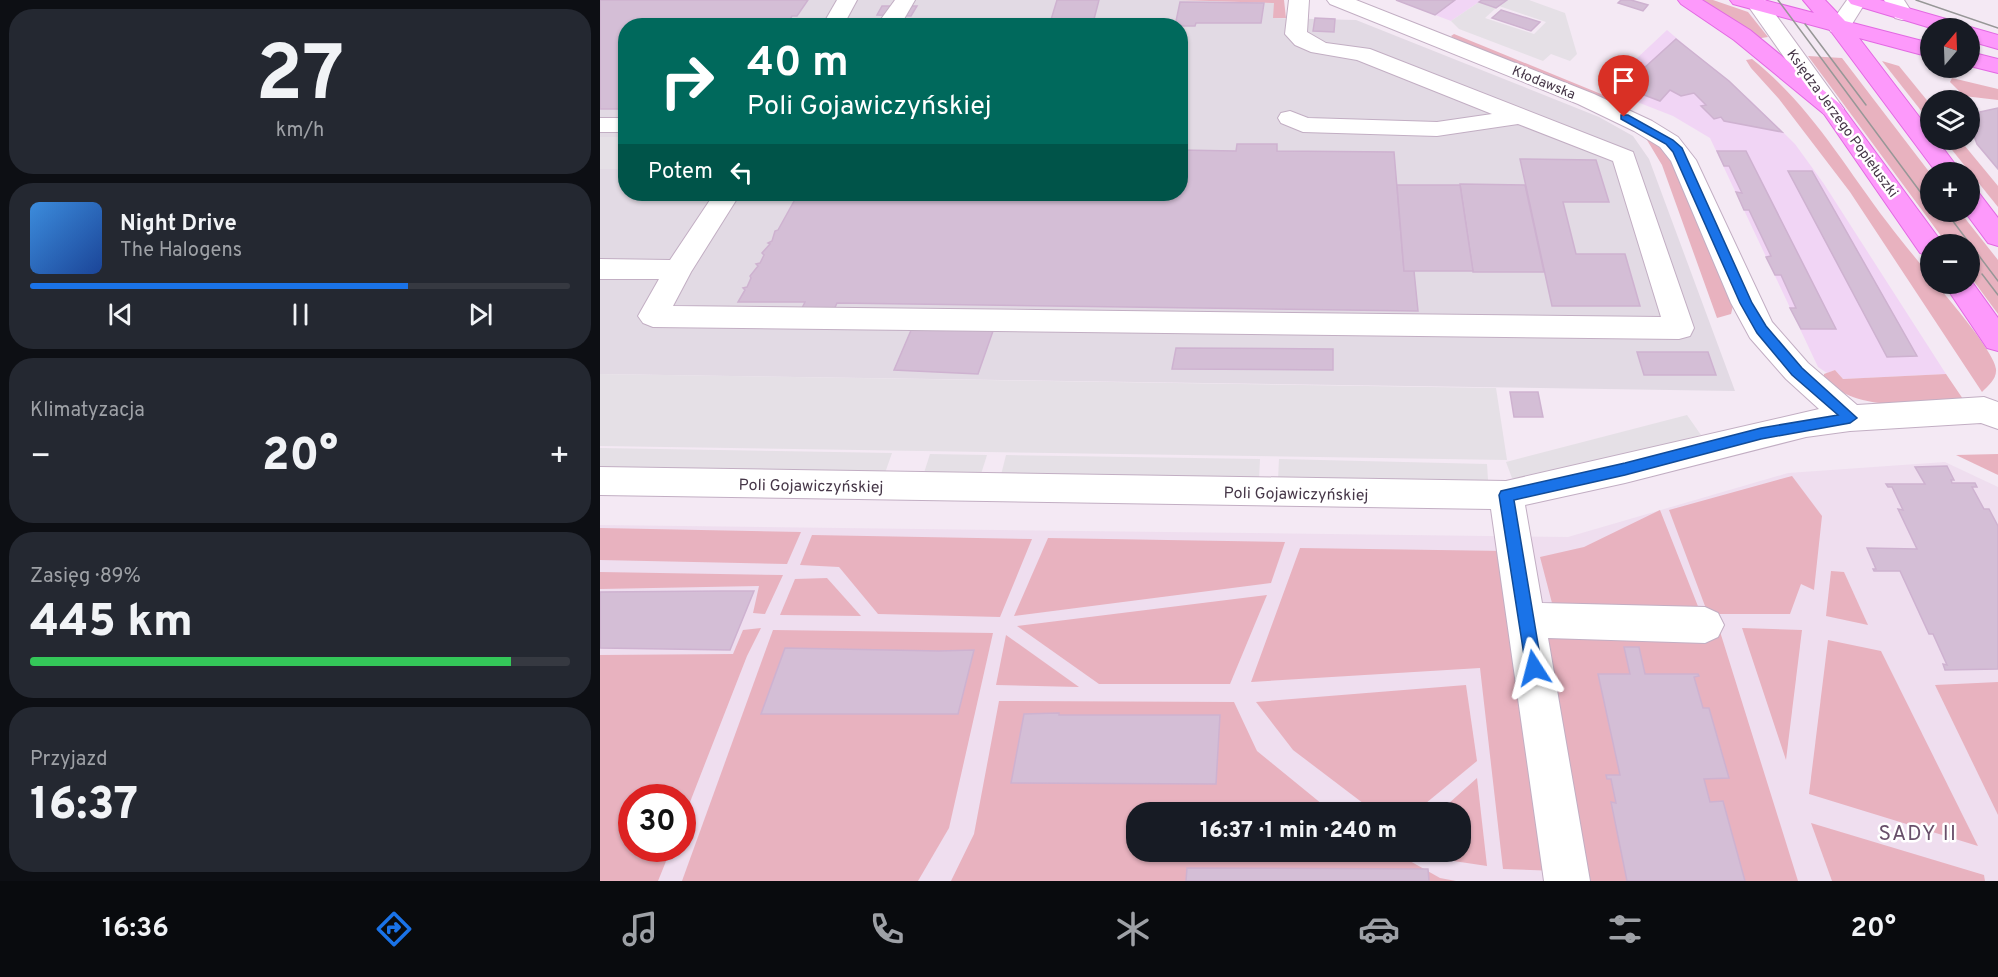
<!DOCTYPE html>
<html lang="pl">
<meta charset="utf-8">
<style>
body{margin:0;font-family:Overpass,sans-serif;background:#242831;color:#f1f3f6;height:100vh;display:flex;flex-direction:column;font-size:22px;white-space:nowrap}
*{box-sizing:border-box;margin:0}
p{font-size:20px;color:#9ea1a6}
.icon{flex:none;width:33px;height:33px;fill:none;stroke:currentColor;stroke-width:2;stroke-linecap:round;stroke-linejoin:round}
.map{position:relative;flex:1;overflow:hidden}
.side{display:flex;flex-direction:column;gap:9px;padding:9px;background:#0d0f14;width:600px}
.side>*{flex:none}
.guide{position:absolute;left:18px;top:18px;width:570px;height:183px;border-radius:24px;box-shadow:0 2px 4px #0004;background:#00695c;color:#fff;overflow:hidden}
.needle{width:39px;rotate:19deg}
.fabs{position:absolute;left:1320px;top:18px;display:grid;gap:12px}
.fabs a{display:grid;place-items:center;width:60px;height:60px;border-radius:50%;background:#171b24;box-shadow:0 2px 4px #0004;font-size:30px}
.speed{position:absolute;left:18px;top:784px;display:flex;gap:12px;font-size:30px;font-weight:700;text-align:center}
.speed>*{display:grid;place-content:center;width:78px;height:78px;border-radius:50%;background:#171b24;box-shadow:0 2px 4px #0004;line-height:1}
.speed .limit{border:9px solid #d22;background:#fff;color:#111}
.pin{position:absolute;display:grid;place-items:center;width:51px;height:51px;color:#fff;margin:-62px -26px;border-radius:50% 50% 50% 0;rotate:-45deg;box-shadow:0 0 6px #0007}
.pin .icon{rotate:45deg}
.me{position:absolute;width:66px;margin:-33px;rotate:351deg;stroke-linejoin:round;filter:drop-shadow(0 0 4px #0008)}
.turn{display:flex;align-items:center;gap:21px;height:126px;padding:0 30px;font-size:27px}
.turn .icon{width:78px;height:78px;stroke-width:2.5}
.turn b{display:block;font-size:42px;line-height:51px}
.then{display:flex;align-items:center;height:57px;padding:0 30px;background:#0003;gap:12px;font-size:22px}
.big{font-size:45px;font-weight:800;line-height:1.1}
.side .card{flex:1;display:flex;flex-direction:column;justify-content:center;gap:9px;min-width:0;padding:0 21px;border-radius:24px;background:#242831}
.side .dial{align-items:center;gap:0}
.dial b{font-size:78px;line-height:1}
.song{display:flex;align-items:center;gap:18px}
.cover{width:72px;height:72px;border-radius:9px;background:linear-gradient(135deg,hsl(210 70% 55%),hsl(220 70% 35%))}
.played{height:6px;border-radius:3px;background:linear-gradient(90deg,#1a73e8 70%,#363941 70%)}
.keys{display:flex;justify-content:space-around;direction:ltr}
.heat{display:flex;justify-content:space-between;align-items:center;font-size:33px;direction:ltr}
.charge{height:9px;border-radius:4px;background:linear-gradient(90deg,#34c759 89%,#363941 0)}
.trip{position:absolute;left:526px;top:802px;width:345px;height:60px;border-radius:24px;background:#171b24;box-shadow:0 2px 4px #0004;font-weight:800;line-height:60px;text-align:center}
.menu{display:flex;height:96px;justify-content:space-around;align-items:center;background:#090b0e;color:#9ea1a6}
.menu .icon{width:42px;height:42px}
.menu .selected{color:#1a73e8}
.menu b{font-size:27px;color:#f1f3f6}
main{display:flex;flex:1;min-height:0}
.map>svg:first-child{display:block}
</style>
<main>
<section class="side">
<div class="card dial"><b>27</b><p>km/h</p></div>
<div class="card">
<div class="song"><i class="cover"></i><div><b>Night Drive</b><p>The Halogens</p></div></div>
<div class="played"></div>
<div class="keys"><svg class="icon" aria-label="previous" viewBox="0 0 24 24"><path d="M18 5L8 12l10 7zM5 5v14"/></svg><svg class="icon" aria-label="pause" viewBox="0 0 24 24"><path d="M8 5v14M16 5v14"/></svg><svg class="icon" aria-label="next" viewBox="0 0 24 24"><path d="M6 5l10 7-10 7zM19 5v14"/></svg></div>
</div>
<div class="card"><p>Klimatyzacja</p>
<div class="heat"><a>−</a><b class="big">20°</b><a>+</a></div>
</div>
<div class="card"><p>Zasięg · 89%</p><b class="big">445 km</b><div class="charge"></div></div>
<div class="card"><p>Przyjazd</p><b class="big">16:37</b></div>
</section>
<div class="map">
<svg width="1398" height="881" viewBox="0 0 1398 881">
<rect width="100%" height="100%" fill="#f4e9f4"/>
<path fill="#efdeef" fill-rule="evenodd" d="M 1345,462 L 1398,487 L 1398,881 L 0,881 L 0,525 L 968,537 L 1188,473 ZM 32,798 L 82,798 L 82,849 L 32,849 ZM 537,813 L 861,813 L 861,852 L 537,852 Z"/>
<g fill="#f1d5f5">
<polygon points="796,0 907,0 896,8 879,2 851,21"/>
<polygon points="1067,30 1149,99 1195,144 1224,184 1346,374 1243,379 1235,370 1227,373 1218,367 1110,138 1073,116 1004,89"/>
</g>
<path fill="#e2dae4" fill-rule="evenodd" d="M 0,0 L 578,0 L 674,3 L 674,18 L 756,20 L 999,117 L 1033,136 L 1049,159 L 1135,391 L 0,374 ZM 26,26 L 580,26 L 580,194 L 26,194 Z"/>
<g fill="#e8b2bf">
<polygon points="578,0 684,0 686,18 673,18 674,3"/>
<polygon points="1097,0 1113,0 1148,12 1168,37 1155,39"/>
<polygon points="854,34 1023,103 1025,109 855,39 851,36"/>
<polygon points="1208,56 1242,58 1330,173 1330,212 1360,212 1398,260 1398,314 1370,276 1370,244 1347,244"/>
<path d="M 1152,59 C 1210,105 1243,164 1287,222 C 1301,241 1316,258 1330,276 L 1330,284 L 1336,284 C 1348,298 1395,353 1396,369 C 1397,379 1388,386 1382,392 L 1250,192 L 1179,99 L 1151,68 L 1146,60 Z"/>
<polygon points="1282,61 1299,66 1330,104 1330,122"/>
<polygon points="1352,78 1398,89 1398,100 1364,96 1350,82"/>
<polygon points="1044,135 1069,155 1133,306 1131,314 1117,318 1062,165"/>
<polygon points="1344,140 1360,140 1398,186 1398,207"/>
<path d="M 1235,370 L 1243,379 L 1346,374 L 1363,399 C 1315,402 1262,415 1224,379 L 1224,374 Z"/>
<polygon points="1398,454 1398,475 1356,455"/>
<polygon points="1192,476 1222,516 1214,590 1201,584 1190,614 1108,614 1069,510"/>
<polygon points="1060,510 1103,619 1117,622 1198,881 981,881 932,603 952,603 940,557 984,547"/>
<polygon points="0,528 201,532 187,564 0,560"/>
<polygon points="212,535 432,539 400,617 278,614 239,567 200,565"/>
<polygon points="448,538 685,542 671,583 414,616"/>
<polygon points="700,548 906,551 957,871 903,869 880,668 651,682"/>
<polygon points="1231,571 1244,572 1268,625 1226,616"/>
<polygon points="0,572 183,575 165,614 153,613 159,586 0,589"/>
<polygon points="227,578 261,616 180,615 195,579"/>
<polygon points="667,595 630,684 499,684 417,626"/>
<polygon points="161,628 147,656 83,820 82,798 32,798 32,849 71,849 58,881 0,881 0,655 133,654 143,630"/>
<polygon points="1142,628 1202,630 1186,760"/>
<polygon points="173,630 393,633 349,828 318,881 82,881"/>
<polygon points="406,635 479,687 396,685"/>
<polygon points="1228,640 1281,651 1378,846 1209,794"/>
<polygon points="1398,682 1398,815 1335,685"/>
<polygon points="866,685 877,761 814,813 776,813 693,750 656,702"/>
<polygon points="399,701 634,702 657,751 733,813 537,813 537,852 794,852 840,878 856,881 351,881 374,834"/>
<polygon points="877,778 887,866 847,860 833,852 861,852 861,813 838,813"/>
<polygon points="1211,823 1384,875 1385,881 1232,881"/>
</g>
<g fill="#e5e0e6">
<polygon points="907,0 929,0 965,13 977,54 970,61 951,54 943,61 859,29 851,21 879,2 896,8 885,18 934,34 946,22 899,6"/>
<rect x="0" y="137" width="25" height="32"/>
<polygon points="0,374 896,388 907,460 0,446"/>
<polygon points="1087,415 1101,435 953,474 918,480 912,478 906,462"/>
<polygon points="0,448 292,453 285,473 0,467"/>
<polygon points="330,454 387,455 381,474 324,473"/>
<polygon points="406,455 660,459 659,479 401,475"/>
<polygon points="679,459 887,464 888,480 886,483 678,480"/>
</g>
<g fill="#d4bed6" stroke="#ceb2d0" stroke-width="1.5">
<polygon points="0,0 208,0 197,16 192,16 186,26 26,26 26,109 0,109"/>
<polygon points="457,0 499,0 493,23 450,23"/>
<polygon points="796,0 855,0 835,15"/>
<polygon points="882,0 907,0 896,8 879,2"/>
<polygon points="1021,0 1031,0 1048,5 1043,11 1018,3"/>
<polygon points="580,2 664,3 661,23 596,23 595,26 575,26"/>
<polygon points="282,6 317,6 311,16 277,15"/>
<polygon points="901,10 940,22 931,31 892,18"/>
<polygon points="715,18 735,19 734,32 713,31"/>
<polygon points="1076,39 1129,81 1182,132 1124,121 1121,117 1114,119 1101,106 1106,105 1094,93 1081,96 1070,90 1060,101 1031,90 1032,79"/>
<polygon points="1398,108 1398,169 1377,144 1371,128 1374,117 1380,112"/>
<polygon points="637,144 677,144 677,151 794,152 804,271 814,271 818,311 237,303 233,312 200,312 205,302 138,302 145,290 143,288 147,287 151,278 150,276 158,266 156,264 160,263 164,255 162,253 170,244 168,243 172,241 175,231 178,230 198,194 580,194 580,150 636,151"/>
<polygon points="1117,151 1146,151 1236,329 1201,329 1190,308 1196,308 1181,275 1175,275 1166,257 1171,256 1149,210 1144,210 1136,192 1142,193 1129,166 1124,166"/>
<polygon points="920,159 996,160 1009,202 963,202 976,254 1025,254 1040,306 952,306"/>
<polygon points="1188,171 1212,171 1317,356 1287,357"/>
<polygon points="860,184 925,185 944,272 873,272"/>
<polygon points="797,185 860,185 873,271 804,271"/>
<polygon points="312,328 393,331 378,374 294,370"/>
<polygon points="576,348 733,349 733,370 572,369"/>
<polygon points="1037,352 1108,352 1116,375 1044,375"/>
<polygon points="910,392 938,392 943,417 914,417"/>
<polygon points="1347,466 1354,480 1351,480 1352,483 1375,483 1377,487 1372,487 1384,509 1389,509 1398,526 1398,669 1345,670 1343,664 1347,665 1333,634 1329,634 1300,571 1274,571 1273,569 1276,569 1267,548 1317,549 1298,509 1303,510 1292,487 1288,487 1286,484 1325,484 1315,467"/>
<polygon points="121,591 154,591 130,650 0,648 0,592"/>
<polygon points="1024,647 1039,647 1045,674 1098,674 1099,676 1094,677 1103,708 1109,708 1129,778 1104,779 1110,802 1123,801 1145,881 1027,881 1011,802 1016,803 1011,779 1007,779 1006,775 1020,775 998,674 1030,674"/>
<polygon points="185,648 339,651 374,650 358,714 161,714"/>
<polygon points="459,713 459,715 620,715 616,784 411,783 424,714"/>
<polygon points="587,868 828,869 829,881 586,881"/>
</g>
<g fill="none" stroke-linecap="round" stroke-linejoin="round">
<g stroke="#c2aec3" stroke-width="2">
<g id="minor">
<polygon points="237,0 257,0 243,26 222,26"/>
<polygon points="295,0 315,0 300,26 276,26"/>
<polygon points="689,0 709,0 707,32 726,43 770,49 1033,152 1094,328 1090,336 1079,339 53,327 43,323 38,316 59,279 0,279 0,259 70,260 114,194 140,194 91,272 73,306 1061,317 1013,161 918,124 837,136 703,132 681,123 678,118 681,113 690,111 708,118 837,122 892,114 757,60 711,52 695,45 685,34"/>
<polygon points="727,0 756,0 994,94 1052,121 1078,137 1096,160 1172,322 1208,363 1257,405 1384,397 1398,402 1398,429 1381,423 1250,431 1206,437 1025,483 925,505 942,603 1105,607 1118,613 1124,625 1118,637 1105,643 948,638 990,881 944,881 891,509 0,495 0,467 906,481 1219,409 1186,379 1150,338 1131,303 1071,161 1060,147 1034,131 978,104 730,4"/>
<polygon points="1144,0 1165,0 1244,109 1240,114 1232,116 1224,114"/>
<polygon points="1247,0 1267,0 1247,32 1239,33 1231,32 1228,27"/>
<polygon points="1284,0 1304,0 1313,14 1309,18 1302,20 1295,18"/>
<rect x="0" y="118" width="26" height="14"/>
</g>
</g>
<g stroke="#e269e2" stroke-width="2">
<g id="major">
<polygon points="1078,0 1102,0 1150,30 1240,104 1343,244 1330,244 1330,255 1320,253 1224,114 1134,40 1081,4"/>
<polygon points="1130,0 1164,0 1214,13 1203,0 1225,0 1245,21 1330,43 1330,57 1259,38 1330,131 1330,140 1337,140 1361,172 1336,172 1230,30 1133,4"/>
<polygon points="1248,0 1280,0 1360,23 1363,28 1331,28 1251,4"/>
<polygon points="1370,27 1398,35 1398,49 1370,41 1370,28 1366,28"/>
<polygon points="1370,52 1398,59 1398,73 1370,66"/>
<polygon points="1370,191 1379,193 1398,218 1398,246 1388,243 1365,212 1370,212"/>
<polygon points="1370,279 1398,318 1398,351 1387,348 1344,284 1370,284"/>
</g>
</g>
<use href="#minor" fill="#fff" fill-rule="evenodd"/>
<use href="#major" fill="#fd99fb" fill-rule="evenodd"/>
<g stroke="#979797" stroke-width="1.5">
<polyline points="1178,0 1330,205"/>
<polyline points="1316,0 1398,28"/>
<polyline points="1205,24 1266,105"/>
<polyline points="1346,212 1398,281"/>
<polyline points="1382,274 1398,295"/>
</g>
</g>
<polygon fill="#1a73e8" stroke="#114b97" stroke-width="1.5" points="1021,115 1028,115 1073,140 1082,148 1152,303 1166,326 1202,368 1257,418 1250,423 1161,439 1025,475 914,500 942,668 940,673 934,676 928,673 926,668 899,495 901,491 1025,463 1161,428 1238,415 1192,375 1157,333 1140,303 1073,152 1066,144 1021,119"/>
<g text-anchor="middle" stroke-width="5" stroke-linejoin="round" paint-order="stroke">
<g font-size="14" fill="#463748" stroke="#fff">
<text transform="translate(944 82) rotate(22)" y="5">Kłodawska</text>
<text transform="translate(1243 123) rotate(54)" y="5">Księdza Jerzego Popiełuszki</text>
</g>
<g font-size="16" fill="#463748" stroke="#fff">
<text transform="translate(211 485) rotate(1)" y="6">Poli Gojawiczyńskiej</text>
<text transform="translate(696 493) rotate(1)" y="6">Poli Gojawiczyńskiej</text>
</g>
<g font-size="21" letter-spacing="1.5" fill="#684f6a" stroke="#fff">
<text x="1318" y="840">SADY II</text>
</g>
</g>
</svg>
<div class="fabs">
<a><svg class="needle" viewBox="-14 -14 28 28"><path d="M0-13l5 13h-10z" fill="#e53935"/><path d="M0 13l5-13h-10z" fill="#9ea1a6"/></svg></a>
<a><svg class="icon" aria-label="layers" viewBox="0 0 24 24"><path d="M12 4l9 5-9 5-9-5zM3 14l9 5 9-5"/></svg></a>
<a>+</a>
<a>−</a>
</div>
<div class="speed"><div class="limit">30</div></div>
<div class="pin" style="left:1024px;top:117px;background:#d93025"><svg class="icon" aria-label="arrive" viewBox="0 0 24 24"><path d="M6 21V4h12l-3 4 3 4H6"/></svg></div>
<svg class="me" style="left:934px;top:668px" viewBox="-20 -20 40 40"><path d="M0-17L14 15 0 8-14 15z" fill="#1a73e8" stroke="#fff" stroke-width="4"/></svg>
<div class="trip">16:37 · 1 min · 240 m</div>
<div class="guide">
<div class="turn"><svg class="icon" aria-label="right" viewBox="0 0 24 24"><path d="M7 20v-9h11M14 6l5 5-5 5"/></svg><div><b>40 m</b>Poli Gojawiczyńskiej</div></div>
<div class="then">Potem<svg class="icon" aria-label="left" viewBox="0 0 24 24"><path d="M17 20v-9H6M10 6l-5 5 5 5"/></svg></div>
</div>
</div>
</main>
<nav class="menu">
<b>16:36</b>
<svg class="icon selected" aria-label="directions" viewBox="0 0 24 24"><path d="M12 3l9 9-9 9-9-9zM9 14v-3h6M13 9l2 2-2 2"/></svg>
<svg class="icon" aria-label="music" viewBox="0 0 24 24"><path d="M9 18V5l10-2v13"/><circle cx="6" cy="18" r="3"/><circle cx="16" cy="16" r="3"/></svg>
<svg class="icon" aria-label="phone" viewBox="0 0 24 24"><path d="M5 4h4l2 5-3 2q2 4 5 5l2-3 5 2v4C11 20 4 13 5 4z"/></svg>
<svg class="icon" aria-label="climate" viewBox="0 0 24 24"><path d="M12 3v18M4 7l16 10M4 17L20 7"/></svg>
<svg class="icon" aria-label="car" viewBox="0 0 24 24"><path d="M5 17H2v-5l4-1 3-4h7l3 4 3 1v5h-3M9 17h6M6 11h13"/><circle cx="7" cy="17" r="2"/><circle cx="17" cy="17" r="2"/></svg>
<svg class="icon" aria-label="filters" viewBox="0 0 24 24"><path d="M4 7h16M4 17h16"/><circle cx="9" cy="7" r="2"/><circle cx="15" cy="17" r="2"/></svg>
<b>20°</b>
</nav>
